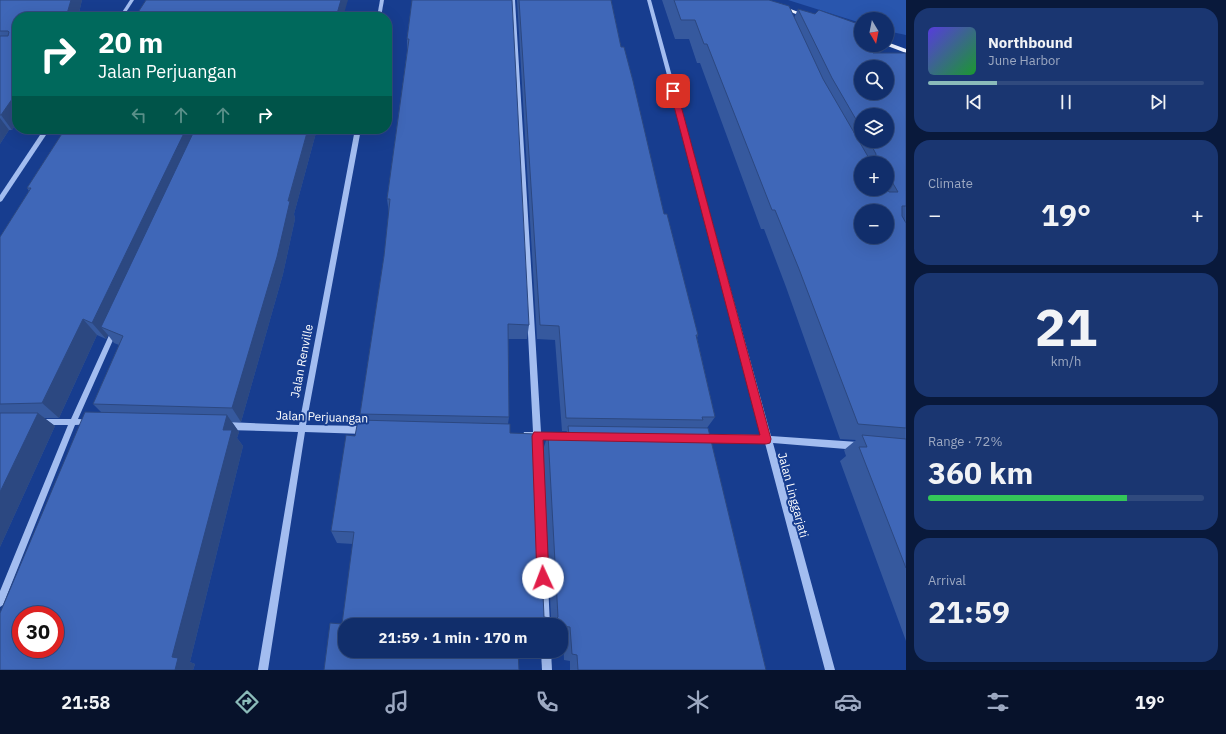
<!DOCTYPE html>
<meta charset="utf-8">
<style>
body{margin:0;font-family:"IBM Plex Sans",sans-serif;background:#1a3671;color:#f1f3f6;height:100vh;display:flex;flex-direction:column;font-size:15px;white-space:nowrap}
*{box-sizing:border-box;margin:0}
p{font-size:13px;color:#9ca8c1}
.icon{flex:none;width:22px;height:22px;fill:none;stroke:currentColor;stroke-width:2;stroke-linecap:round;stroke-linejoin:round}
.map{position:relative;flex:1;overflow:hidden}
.details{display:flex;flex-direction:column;gap:8px;padding:8px;background:#09193b;width:320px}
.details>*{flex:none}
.guide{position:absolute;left:12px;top:12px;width:380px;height:122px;border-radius:16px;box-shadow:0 4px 16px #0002,0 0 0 1px #304a7e;background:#00695c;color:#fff;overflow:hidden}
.needle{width:26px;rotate:170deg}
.controls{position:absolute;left:854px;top:12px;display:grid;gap:8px}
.controls a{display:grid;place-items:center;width:40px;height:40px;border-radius:50%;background:#112e6b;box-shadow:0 4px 16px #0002,0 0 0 1px #304a7e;font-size:20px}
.speed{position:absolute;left:12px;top:606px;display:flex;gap:8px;font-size:20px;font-weight:700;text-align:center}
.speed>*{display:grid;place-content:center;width:52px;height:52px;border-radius:50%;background:#112e6b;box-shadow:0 4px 16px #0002,0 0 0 1px #304a7e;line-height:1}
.speed .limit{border:6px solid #d22;background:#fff;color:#111}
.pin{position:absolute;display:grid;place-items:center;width:34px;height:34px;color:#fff;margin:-17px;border-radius:8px;box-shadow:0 2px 6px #0006}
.me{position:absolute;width:44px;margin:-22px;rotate:358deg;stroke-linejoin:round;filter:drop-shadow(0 0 3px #0008)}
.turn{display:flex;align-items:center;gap:14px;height:84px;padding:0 20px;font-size:18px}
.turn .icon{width:52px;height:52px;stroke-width:2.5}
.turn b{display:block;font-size:28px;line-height:34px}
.lanes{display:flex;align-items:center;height:38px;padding:0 20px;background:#0003;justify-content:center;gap:20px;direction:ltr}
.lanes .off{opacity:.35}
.big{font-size:30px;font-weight:700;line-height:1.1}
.details .widget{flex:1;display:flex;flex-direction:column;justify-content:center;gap:6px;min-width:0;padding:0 14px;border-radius:16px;background:#1a3671}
.details .dial{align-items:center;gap:0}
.dial b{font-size:52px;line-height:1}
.song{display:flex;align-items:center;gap:12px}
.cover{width:48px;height:48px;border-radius:6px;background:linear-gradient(135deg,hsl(250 70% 55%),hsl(130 70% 35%))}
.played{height:4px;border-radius:2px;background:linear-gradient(90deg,#8bbbb9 25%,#304a7e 25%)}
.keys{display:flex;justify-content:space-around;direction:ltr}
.heat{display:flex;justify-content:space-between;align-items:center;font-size:22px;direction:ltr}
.charge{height:6px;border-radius:3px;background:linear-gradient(90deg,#34c759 72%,#304a7e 0)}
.trip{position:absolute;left:338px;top:618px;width:230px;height:40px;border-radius:16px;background:#112e6b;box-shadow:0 4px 16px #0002,0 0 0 1px #304a7e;font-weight:700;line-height:40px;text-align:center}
.tabs{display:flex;height:64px;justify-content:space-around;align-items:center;background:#07122b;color:#9ca8c1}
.tabs .icon{width:28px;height:28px}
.tabs .on{color:#8bbbb9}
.tabs b{font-size:18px;color:#f1f3f6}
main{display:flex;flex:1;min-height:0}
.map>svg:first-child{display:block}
</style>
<main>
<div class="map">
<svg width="906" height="670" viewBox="0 0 906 670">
<rect width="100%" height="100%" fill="#173d8f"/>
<polygon fill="#2956ae" points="788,0 906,0 906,35 887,31 887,19 861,19 861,23"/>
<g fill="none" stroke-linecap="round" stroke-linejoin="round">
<g fill="#a3bdf0" fill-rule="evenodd">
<polygon points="130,0 134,0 123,17 119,17"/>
<polygon points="380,0 384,0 381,17 377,17"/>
<polygon points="511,0 515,0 541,432 559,433 560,436 559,439 556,440 541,439 550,625 540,625 533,439 524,438 523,435 524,432 533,432"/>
<polygon points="647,0 651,0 771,436 858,442 861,443 862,446 861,449 858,450 773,443 835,670 825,670 765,443 703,442 700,441 699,438 700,435 703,434 763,435"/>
<polygon points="44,129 50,129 2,201 0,202 0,195"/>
<polygon points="355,129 361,129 306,425 364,426 367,427 368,430 367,433 364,434 305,432 268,670 258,670 298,432 227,430 224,428 223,426 224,424 227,422 299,425"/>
<polygon points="114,328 116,329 117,331 78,419 93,420 94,422 93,424 75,425 3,605 0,607 0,591 68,425 41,425 38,424 37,422 38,420 41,419 71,419 111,331 112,329"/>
<polygon points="541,651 551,651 552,670 542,670"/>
</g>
<g fill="#ecf1ff" fill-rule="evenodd">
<polygon points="757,0 766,0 812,17 807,18"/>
<polygon points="887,42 906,49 906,53 885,45 887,45"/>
</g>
</g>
<g fill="#36599e" fill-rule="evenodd">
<polygon points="0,0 82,0 78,17 17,17 17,122 12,130 9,130 0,144"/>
<polygon points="412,0 529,325 527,339 508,339 509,417 508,424 544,617 551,618 543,450 548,434 565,435 567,431 562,431 555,340 537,339 517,0 611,0 621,47 664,214 698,335 697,338 715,417 707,428 766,670 570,670 570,661 564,660 563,634 561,634 561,625 345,625 342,624 353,544 337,543 331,531 355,436 362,420 360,414 384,256 389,214 387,199 407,52 407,39"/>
<path d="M 662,0 L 769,0 L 794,18 L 798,9 L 861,45 L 884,45 L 880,53 L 906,53 L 906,641 L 840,461 L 846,456 L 844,450 L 856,440 L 840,439 L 786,287 L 764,229 L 761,229 L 700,63 L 697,63 L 689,39 L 675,39 ZM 861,115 L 887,141 L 861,141 ZM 861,163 L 887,163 L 887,189 Z"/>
<polygon points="65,129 317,129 294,214 295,219 283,274 241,422 232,422 239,432 237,438 243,446 190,662 195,664 193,670 0,670 101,412 93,404 119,345 114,343 108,335 106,339 97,335 59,418 44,418 55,426 0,547 0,237 29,191 27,188"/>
</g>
<g fill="#2c4881">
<polygon points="71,0 82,0 78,17 66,17"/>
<polygon points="341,0 348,0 343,17 336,17"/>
<polygon points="881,45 884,45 878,55 873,53"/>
<polygon points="17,92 17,122 12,130 1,115"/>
<polygon points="0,118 9,130 0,144"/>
<polygon points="186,129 202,129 101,327 108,335 106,339 92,323"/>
<polygon points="308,129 317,129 294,214 295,219 283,274 241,422 232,408 288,201"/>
<polygon points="83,319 97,335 59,418 42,403"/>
<polygon points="38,413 55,426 0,547 0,492"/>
<polygon points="227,415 239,432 237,438 243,446 190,662 195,664 193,670 175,670 172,657 223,430"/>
</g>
<g fill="#3f67b8" stroke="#2c4881" fill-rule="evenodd">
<polygon points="0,0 71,0 66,17 17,17 17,92 1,115 0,115 0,36 8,36 9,32 8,31 0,31"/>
<polygon points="146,0 341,0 336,17 135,17"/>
<polygon points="412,0 512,0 529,325 508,324 509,417 360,414 384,256 390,199 387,199 409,39 407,39"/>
<polygon points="519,0 611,0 621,47 624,47 633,81 664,214 667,214 698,335 696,335 715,417 702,417 703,420 566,418 559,326 540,325"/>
<path d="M 674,0 L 769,0 L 789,6 L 823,79 L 870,160 L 875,163 L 876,154 L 869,141 L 887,141 L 887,115 L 861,115 L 861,128 L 832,78 L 798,9 L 815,14 L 819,10 L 861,25 L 861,45 L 881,45 L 873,53 L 906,53 L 906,206 L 902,206 L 902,216 L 906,223 L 906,428 L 858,424 L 799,269 L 775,210 L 772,210 L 707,44 L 704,44 L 695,20 L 681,20 ZM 861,67 L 887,67 L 887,93 L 861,93 ZM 861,163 L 887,163 L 887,173 L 898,192 L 889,192 L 887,189 L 861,189 ZM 861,211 L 887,211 L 887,237 L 861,237 Z"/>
<polygon points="887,34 890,35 887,39"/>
<polygon points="65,129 186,129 92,323 83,319 42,403 0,404 0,237 31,188 27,188"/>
<polygon points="195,129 308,129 288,201 290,201 277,257 232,408 93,404 123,336 101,327"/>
<path d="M 85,412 L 227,415 L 223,430 L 232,430 L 172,657 L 178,658 L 175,670 L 0,670 L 0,613 ZM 21,615 L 55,615 L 55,649 L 21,649 Z"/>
<polygon points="0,413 38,413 0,492"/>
<polygon points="358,420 510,424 510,433 536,434 544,617 556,619 558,617 548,434 569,435 568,426 708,428 766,670 578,670 577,655 572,654 570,627 561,626 561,625 518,624 518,625 345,625 345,651 518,651 519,670 324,670 330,623 342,624 354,532 331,531 346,435 355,436"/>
<polygon points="862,435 906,439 906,568 859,447 867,447"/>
</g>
<polygon fill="#e11d48" stroke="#92132f" points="673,89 677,91 771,439 770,443 766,444 543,440 549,578 547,582 543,583 539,582 537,578 532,436 534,432 760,435 670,91"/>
<g text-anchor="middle" stroke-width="4" stroke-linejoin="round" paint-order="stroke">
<g font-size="12" fill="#fff" stroke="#173d8f">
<text transform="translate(302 361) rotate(-79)" y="4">Jalan Renville</text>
<text transform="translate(322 417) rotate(2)" y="4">Jalan Perjuangan</text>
<text transform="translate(793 495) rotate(75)" y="4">Jalan Linggarjati</text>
</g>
</g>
</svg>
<div class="controls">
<a><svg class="needle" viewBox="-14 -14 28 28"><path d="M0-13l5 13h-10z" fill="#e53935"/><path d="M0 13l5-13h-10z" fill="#9ca8c1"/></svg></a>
<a><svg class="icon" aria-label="search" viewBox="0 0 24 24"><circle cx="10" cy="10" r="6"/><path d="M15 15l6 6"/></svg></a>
<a><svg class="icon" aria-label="layers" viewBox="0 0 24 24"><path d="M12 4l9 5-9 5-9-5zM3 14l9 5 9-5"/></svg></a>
<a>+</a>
<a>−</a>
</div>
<div class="speed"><div class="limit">30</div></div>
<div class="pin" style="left:673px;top:91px;background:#d93025"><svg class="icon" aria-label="arrive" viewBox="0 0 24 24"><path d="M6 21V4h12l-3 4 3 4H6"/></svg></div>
<svg class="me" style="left:543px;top:578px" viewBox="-20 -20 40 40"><circle r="19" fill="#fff"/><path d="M0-13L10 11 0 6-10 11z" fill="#e11d48"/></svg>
<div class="trip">21:59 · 1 min · 170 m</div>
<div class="guide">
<div class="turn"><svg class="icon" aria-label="right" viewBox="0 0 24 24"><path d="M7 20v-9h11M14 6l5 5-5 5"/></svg><div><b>20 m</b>Jalan Perjuangan</div></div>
<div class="lanes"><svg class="icon off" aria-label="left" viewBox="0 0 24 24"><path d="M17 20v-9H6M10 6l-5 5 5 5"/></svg><svg class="icon off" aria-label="ahead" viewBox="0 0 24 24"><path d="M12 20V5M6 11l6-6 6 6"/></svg><svg class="icon off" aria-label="ahead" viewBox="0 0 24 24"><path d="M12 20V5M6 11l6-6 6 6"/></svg><svg class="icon" aria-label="right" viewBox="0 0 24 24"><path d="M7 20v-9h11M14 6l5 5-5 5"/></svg></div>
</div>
</div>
<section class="details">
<div class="widget">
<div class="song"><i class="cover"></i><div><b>Northbound</b><p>June Harbor</p></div></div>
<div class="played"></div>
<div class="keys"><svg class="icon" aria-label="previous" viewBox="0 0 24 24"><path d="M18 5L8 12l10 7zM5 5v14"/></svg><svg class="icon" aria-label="pause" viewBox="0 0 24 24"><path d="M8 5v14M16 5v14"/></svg><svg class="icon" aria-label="next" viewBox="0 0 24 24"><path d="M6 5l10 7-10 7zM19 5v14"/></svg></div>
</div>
<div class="widget"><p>Climate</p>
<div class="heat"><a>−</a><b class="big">19°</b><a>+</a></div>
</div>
<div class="widget dial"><b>21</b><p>km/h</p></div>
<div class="widget"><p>Range · 72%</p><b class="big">360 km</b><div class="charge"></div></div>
<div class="widget"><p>Arrival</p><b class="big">21:59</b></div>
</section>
</main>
<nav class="tabs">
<b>21:58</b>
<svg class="icon on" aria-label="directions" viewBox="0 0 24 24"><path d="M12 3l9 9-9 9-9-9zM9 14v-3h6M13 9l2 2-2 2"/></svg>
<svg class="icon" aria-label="music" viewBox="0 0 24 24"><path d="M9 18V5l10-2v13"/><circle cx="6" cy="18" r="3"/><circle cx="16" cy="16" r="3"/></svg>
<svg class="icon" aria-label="phone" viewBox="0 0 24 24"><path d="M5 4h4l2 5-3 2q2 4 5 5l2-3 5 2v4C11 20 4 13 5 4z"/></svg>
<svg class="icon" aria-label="climate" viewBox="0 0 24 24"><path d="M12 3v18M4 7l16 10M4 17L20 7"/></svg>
<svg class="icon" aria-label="car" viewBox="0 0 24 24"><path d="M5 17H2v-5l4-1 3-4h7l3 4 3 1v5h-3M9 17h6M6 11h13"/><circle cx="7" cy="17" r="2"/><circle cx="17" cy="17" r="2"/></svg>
<svg class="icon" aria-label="filters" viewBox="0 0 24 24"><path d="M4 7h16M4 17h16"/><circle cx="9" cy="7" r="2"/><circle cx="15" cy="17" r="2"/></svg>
<b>19°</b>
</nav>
